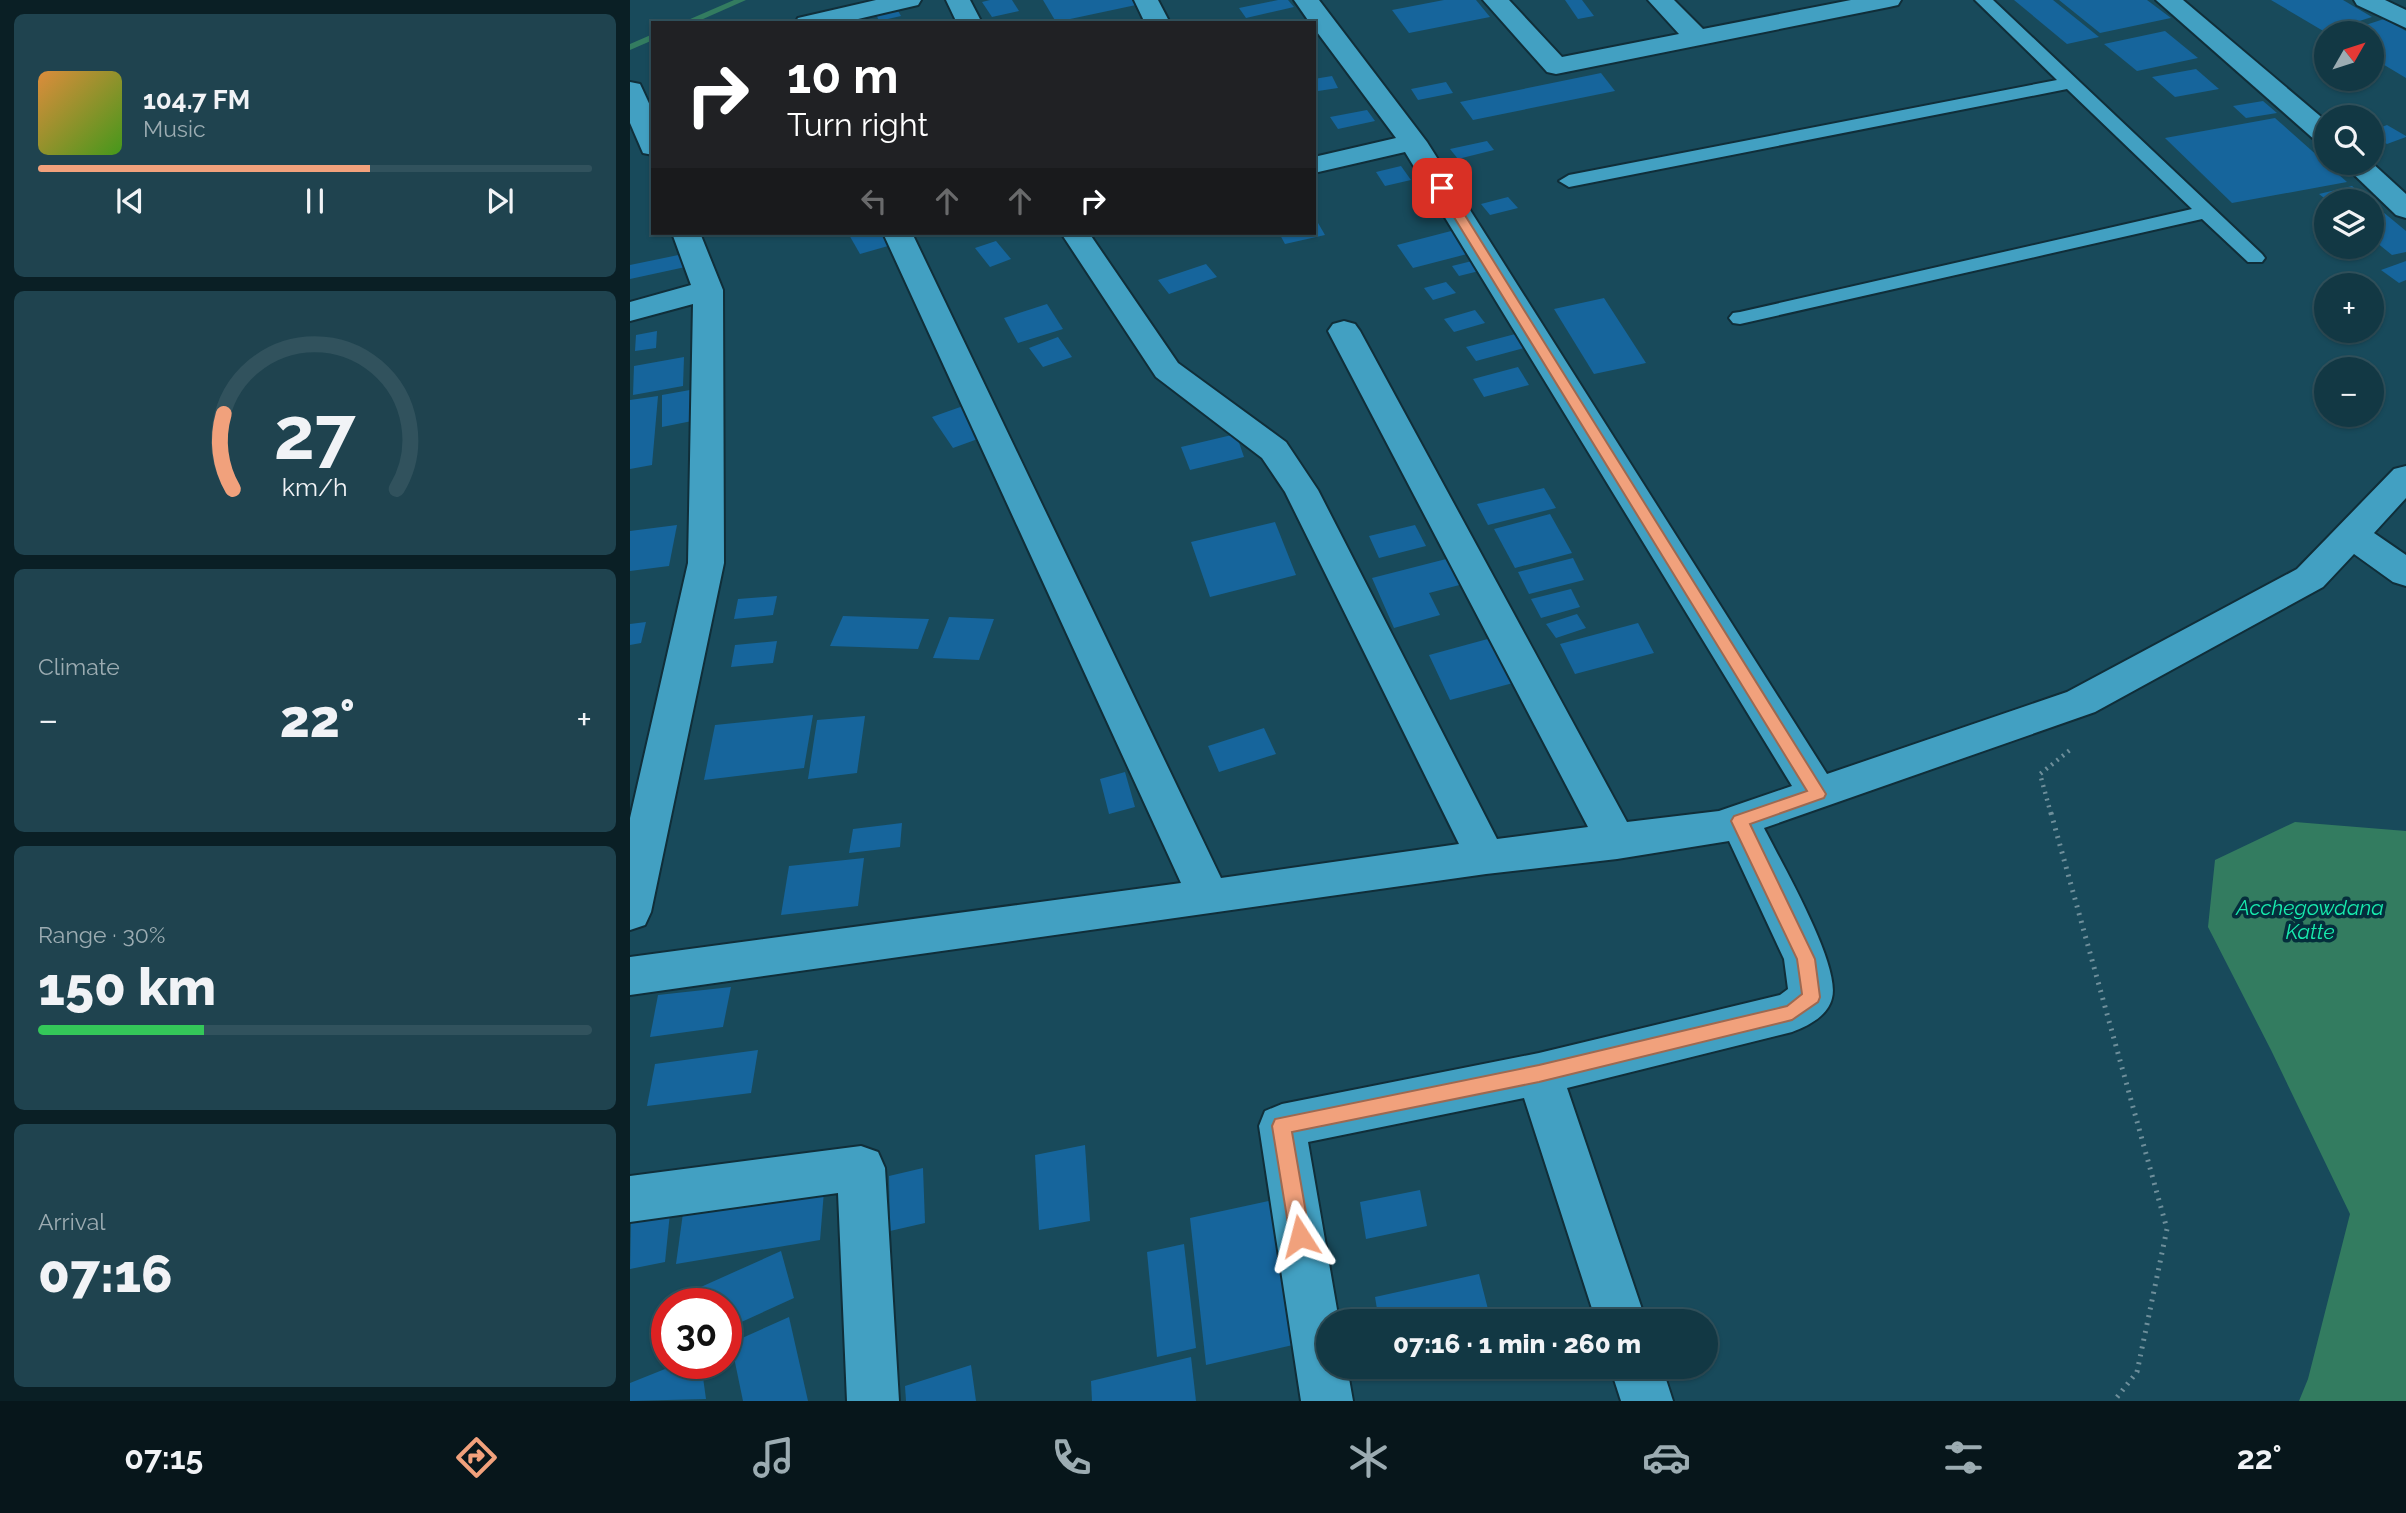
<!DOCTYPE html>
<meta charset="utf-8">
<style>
body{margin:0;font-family:Raleway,sans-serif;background:#1f434f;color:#f1f3f6;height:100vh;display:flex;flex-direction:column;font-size:26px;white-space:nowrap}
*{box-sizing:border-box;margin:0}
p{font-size:23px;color:#9cacb2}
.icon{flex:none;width:38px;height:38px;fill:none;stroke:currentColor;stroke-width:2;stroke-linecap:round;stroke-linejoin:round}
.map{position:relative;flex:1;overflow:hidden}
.sheet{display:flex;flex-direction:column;gap:14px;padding:14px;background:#0a1f25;width:630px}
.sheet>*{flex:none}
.guide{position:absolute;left:21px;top:21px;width:665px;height:214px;border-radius:0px;box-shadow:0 2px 5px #0004,0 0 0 2px #31525d;background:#202124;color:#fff;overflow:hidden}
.needle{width:46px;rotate:51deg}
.tools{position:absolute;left:1684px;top:21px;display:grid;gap:14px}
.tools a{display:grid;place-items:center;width:70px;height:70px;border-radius:50%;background:#123844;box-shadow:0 2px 5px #0004,0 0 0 2px #31525d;font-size:35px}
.speed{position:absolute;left:21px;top:1288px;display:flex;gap:14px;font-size:35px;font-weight:700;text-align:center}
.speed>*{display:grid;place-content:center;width:91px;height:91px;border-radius:50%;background:#123844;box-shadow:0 2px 5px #0004,0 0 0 2px #31525d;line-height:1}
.speed .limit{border:10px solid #d22;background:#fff;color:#111}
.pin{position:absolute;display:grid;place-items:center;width:60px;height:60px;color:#fff;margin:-30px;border-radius:14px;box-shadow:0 4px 10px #0006}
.me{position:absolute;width:77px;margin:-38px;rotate:351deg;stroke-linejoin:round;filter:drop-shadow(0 0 5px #0008)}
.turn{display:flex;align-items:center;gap:24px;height:147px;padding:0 21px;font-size:32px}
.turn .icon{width:91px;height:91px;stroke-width:2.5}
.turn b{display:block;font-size:49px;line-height:60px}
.lanes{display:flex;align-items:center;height:66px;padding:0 21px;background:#0003;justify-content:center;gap:35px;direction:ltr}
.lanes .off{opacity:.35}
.big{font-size:52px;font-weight:800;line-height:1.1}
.sheet .card{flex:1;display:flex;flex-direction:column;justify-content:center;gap:10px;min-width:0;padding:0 24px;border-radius:10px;background:#1f434f}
.sheet .dial{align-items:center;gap:0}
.dial svg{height:182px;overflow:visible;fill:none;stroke:#31525d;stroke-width:7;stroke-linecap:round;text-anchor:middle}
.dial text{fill:#f1f3f6;stroke:none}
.song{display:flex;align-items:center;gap:21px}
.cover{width:84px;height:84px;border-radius:10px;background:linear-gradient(135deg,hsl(30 70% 55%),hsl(100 70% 35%))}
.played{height:7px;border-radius:4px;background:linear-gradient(90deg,#f1a17c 60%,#31525d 60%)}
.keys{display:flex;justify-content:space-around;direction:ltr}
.heat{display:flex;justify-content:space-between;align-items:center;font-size:38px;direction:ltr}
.charge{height:10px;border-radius:5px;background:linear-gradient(90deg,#34c759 30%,#31525d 0)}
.trip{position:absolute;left:686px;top:1309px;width:402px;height:70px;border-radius:35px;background:#123844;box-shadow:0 2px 5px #0004,0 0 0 2px #31525d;font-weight:800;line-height:70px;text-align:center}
.dock{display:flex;height:112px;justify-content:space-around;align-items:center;background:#07161b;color:#9cacb2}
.dock .icon{width:49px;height:49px}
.dock .current{color:#f1a17c}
.dock b{font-size:32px;color:#f1f3f6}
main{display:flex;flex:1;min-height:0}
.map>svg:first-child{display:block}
</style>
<main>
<section class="sheet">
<div class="card">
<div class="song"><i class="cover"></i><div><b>104.7 FM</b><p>Music</p></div></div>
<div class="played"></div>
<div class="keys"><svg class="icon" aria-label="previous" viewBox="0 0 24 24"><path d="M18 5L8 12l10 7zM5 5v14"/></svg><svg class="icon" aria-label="pause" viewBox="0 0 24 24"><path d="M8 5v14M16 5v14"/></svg><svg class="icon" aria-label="next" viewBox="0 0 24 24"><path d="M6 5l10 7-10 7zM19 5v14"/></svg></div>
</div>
<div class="card dial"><svg viewBox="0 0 100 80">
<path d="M14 69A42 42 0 1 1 86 69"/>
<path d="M14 69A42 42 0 0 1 10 36" stroke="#f1a17c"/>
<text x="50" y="56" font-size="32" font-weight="700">27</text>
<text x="50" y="72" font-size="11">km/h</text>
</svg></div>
<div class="card"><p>Climate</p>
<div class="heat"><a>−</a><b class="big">22°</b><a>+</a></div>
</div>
<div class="card"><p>Range · 30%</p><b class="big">150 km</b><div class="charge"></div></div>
<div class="card"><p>Arrival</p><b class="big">07:16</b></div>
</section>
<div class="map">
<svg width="1776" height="1401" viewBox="0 0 1776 1401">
<rect width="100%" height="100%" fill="#184a5b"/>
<polygon fill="#337c60" points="1665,822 1776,831 1776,1401 1669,1401 1678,1379 1720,1214 1641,1050 1578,927 1585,860"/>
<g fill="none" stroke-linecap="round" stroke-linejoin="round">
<g fill="#337c60" fill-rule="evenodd">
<polygon points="104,0 116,0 64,23 51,23"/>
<polygon points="23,34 23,40 0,50 0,44"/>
</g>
</g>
<g fill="#16659c">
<polygon points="360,0 382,0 389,11 362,17 352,2"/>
<polygon points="413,0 502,0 506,5 426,22"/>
<polygon points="648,0 658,0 664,7 616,18 609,8"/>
<polygon points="814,0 846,0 860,17 779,33 762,10"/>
<polygon points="935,0 952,0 964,16 948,19"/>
<polygon points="1384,0 1423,0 1469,37 1437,44"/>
<polygon points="1429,0 1517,0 1541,18 1470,33"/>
<polygon points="1641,0 1713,0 1742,17 1695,32"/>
<polygon points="267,9 271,16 249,21 246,14"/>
<polygon points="1754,19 1776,31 1776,78 1741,57 1741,33 1711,33"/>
<polygon points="1535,31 1568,58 1507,71 1474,44"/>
<polygon points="1566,69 1589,89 1545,97 1522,77"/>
<polygon points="971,73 985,91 843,120 830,102"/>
<polygon points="702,76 708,88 688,91 684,79"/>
<polygon points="816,82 823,93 788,100 781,89"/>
<polygon points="1633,101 1647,113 1616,118 1603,106"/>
<polygon points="737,110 745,121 708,129 700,117"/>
<polygon points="1645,118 1717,182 1602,203 1535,138"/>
<polygon points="1757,125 1776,136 1776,137 1757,144 1741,135 1741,131"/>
<polygon points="857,141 864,150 828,159 820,149"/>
<polygon points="771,166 781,180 755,186 746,172"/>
<polygon points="1722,186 1740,201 1698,201 1689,194"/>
<polygon points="878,197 888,208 860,215 851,204"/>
<polygon points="1741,202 1776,231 1776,252 1762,255 1741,238"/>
<polygon points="684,216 695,235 655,244 649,233 684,233"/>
<polygon points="825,230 841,253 783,268 767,245"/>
<polygon points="218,233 259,233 265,244 230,254"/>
<polygon points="366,241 381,259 360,267 345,248"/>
<polygon points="58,253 60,266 0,279 0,265"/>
<polygon points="842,261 849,271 829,276 822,266"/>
<polygon points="1776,261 1776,280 1769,283 1751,270"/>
<polygon points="576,264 587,277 539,294 528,280"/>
<polygon points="816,282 826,293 803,300 794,288"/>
<polygon points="974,298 1016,363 964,374 924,309"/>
<polygon points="417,304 433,329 388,343 374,318"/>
<polygon points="845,310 855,323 824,332 814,319"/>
<polygon points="27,331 26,348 5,351 6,335"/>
<polygon points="889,333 898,347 846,361 836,347"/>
<polygon points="428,337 442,357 413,367 399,348"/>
<polygon points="54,357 53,386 3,395 4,366"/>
<polygon points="888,367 899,385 854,397 843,379"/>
<polygon points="71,388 72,419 32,427 32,395"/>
<polygon points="28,396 22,465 0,469 0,400"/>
<polygon points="336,405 356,436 323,448 302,417"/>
<polygon points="606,434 614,457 560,470 551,447"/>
<polygon points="914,488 926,508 858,525 847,504"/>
<polygon points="920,514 942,553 885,568 864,529"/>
<polygon points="645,522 666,575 580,597 561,542"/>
<polygon points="47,525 39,566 0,571 0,531"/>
<polygon points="785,525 796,546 749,558 739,536"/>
<polygon points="824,557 837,583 799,593 810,615 764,628 742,578"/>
<polygon points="943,558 954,580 899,594 888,572"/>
<polygon points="941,589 950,607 911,618 901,599"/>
<polygon points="147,596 143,615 104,619 108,599"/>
<polygon points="947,614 956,628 926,638 916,624"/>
<polygon points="213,616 299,619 288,649 200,646"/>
<polygon points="319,617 364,619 349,660 303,658"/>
<polygon points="16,622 11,643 0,645 0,624"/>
<polygon points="1008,623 1024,653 945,674 930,644"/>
<polygon points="876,634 898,679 820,700 799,655"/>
<polygon points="147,641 143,663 101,667 105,645"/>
<polygon points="183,715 174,768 74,780 85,725"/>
<polygon points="235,716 227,773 178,779 187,720"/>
<polygon points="634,728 646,754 589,772 578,746"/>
<polygon points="495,772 505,807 479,814 470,779"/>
<polygon points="272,823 270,847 219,853 223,829"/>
<polygon points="234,858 228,906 151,915 159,866"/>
<polygon points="101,987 93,1027 20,1037 28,995"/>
<polygon points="128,1050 121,1093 17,1106 25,1064"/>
<polygon points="455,1145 460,1221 409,1230 405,1155"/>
<polygon points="293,1168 295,1223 260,1231 259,1176"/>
<polygon points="790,1190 797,1226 736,1239 730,1202"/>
<polygon points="194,1191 190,1240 46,1264 53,1213"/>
<polygon points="643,1200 663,1345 576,1365 560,1218"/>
<polygon points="40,1213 35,1262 0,1269 1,1221"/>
<polygon points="554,1244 566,1348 527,1357 517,1252"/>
<polygon points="151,1251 164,1298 96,1329 96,1304 33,1304"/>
<polygon points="849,1274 861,1321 749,1321 745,1297"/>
<polygon points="159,1317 178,1401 113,1401 101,1343"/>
<polygon points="561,1357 566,1401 462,1401 461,1381"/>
<polygon points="50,1363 71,1363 76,1399 0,1401 0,1383"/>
<polygon points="341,1365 346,1401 276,1401 275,1386"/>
</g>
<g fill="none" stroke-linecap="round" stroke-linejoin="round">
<g stroke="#102e39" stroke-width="4">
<polygon id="service" points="1345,0 1363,0 1632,254 1635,258 1632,262 1618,262 1572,219 1110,324 1103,323 1099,318 1103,313 1110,312 1562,209 1437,89 939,187 929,181 939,175 1427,80"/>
</g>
<g stroke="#102e39" stroke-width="4">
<g id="minor">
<polygon points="246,0 291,0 288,5 211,23 165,23 168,18"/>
<polygon points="316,0 340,0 352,23 327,23"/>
<polygon points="504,0 528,0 540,23 515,23"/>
<path d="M 664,0 L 689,0 L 797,142 L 1197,774 L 1437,692 L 1667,569 L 1764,469 L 1776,466 L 1776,498 L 1744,533 L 1776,555 L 1776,586 L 1763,582 L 1724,554 L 1693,587 L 1465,712 L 1134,828 C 1151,862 1211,965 1202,998 C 1198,1016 1178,1026 1162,1032 L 937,1088 L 1016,1321 L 966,1321 L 894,1098 L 678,1142 L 709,1321 L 698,1321 L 698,1367 L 717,1367 L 723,1401 L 671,1401 L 629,1126 L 635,1111 L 652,1104 L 909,1053 L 1150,995 L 1158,989 L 1154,959 L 1099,841 L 987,859 L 856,874 L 0,995 L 0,957 L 551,883 L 253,233 L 282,233 L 591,878 L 829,844 L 655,492 L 632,458 L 526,377 L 431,233 L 459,233 L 548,363 L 656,442 L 688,490 L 867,839 L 958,827 L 698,331 L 703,324 L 714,321 L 725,324 L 730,331 L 997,822 L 1089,811 L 1162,786 L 775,152 L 684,173 L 684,157 L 766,138 L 684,28 L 684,23 L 680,23 Z"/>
<polygon points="853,0 879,0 932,57 1049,34 1018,0 1044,0 1073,29 1221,0 1271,0 1268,5 1259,7 926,74 917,72"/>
<polygon points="1526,0 1553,0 1696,121 1696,143 1686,141"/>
<polygon points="1724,0 1755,0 1776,10 1776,28 1727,5"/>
<polygon points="0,82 10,84 23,112 23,155 13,153 0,123"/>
<polygon points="1741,162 1776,194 1776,218 1766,215 1712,163"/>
<polygon points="42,233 70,233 93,290 94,563 21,912 15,925 0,930 0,818 58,563 63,304 0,321 0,302 61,285"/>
<polygon points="231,1146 248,1152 255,1168 269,1401 217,1401 208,1193 0,1222 0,1176"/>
<polygon points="980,1367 1032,1367 1043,1401 991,1401"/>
</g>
</g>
<polyline stroke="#6e8f9b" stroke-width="4.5" stroke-dasharray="2 5" stroke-linecap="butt" points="1421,814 1410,774 1440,750"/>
<polyline stroke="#6e8f9b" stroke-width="5" stroke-dasharray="2 6" stroke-linecap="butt" points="1421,813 1537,1229 1507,1372 1484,1401"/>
<use href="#service" fill="#42a0c2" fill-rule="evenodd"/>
<use href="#minor" fill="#42a0c2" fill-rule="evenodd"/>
</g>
<polygon fill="#f1a17c" stroke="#9d6951" stroke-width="2" points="812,185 818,188 1196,794 1194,798 1120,824 1185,959 1190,997 1188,1002 1162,1020 909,1082 662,1132 680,1236 677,1243 670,1246 663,1243 660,1236 642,1126 645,1119 909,1065 1157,1006 1172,994 1167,959 1101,821 1104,816 1177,791 806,188"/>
<g text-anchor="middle" stroke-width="7" stroke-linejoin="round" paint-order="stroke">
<g font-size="21" font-style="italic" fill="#18ebae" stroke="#052e3c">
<text x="1680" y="915">Acchegowdana<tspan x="1680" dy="24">Katte</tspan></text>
</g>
</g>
</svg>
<div class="tools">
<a><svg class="needle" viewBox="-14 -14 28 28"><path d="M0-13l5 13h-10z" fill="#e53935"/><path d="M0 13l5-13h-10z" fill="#9cacb2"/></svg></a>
<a><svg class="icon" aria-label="search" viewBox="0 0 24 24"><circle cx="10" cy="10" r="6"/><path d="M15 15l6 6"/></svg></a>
<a><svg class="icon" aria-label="layers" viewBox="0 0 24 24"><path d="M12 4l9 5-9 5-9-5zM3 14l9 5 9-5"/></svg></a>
<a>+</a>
<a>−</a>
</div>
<div class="speed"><div class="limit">30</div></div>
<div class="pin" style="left:812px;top:188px;background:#d93025"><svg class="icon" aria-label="arrive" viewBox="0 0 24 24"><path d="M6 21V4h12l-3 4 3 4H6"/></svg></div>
<svg class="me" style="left:670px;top:1236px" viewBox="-20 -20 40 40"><path d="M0-17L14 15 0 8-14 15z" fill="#f1a17c" stroke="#fff" stroke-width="4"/></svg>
<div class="trip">07:16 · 1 min · 260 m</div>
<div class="guide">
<div class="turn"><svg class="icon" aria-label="right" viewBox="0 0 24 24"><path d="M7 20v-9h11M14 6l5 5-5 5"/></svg><div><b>10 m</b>Turn right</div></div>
<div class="lanes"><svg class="icon off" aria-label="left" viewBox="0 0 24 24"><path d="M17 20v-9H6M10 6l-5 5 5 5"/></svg><svg class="icon off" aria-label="ahead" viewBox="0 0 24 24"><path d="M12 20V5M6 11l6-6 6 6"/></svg><svg class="icon off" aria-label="ahead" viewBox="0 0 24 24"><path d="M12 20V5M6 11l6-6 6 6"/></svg><svg class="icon" aria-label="right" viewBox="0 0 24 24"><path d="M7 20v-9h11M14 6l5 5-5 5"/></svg></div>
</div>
</div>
</main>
<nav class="dock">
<b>07:15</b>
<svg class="icon current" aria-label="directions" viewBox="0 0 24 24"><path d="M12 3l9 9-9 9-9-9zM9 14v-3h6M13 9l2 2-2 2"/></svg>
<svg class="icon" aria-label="music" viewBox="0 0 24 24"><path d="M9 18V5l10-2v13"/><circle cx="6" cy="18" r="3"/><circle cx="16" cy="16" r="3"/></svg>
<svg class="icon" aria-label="phone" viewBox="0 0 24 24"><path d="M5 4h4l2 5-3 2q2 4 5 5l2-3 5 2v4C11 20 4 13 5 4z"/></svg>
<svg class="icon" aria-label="climate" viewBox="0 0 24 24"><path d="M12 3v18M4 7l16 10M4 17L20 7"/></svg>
<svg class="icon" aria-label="car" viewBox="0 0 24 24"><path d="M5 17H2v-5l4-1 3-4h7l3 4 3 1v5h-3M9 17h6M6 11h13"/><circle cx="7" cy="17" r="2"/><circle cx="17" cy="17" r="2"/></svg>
<svg class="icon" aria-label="filters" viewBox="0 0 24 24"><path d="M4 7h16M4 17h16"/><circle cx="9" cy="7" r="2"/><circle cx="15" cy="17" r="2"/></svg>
<b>22°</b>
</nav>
